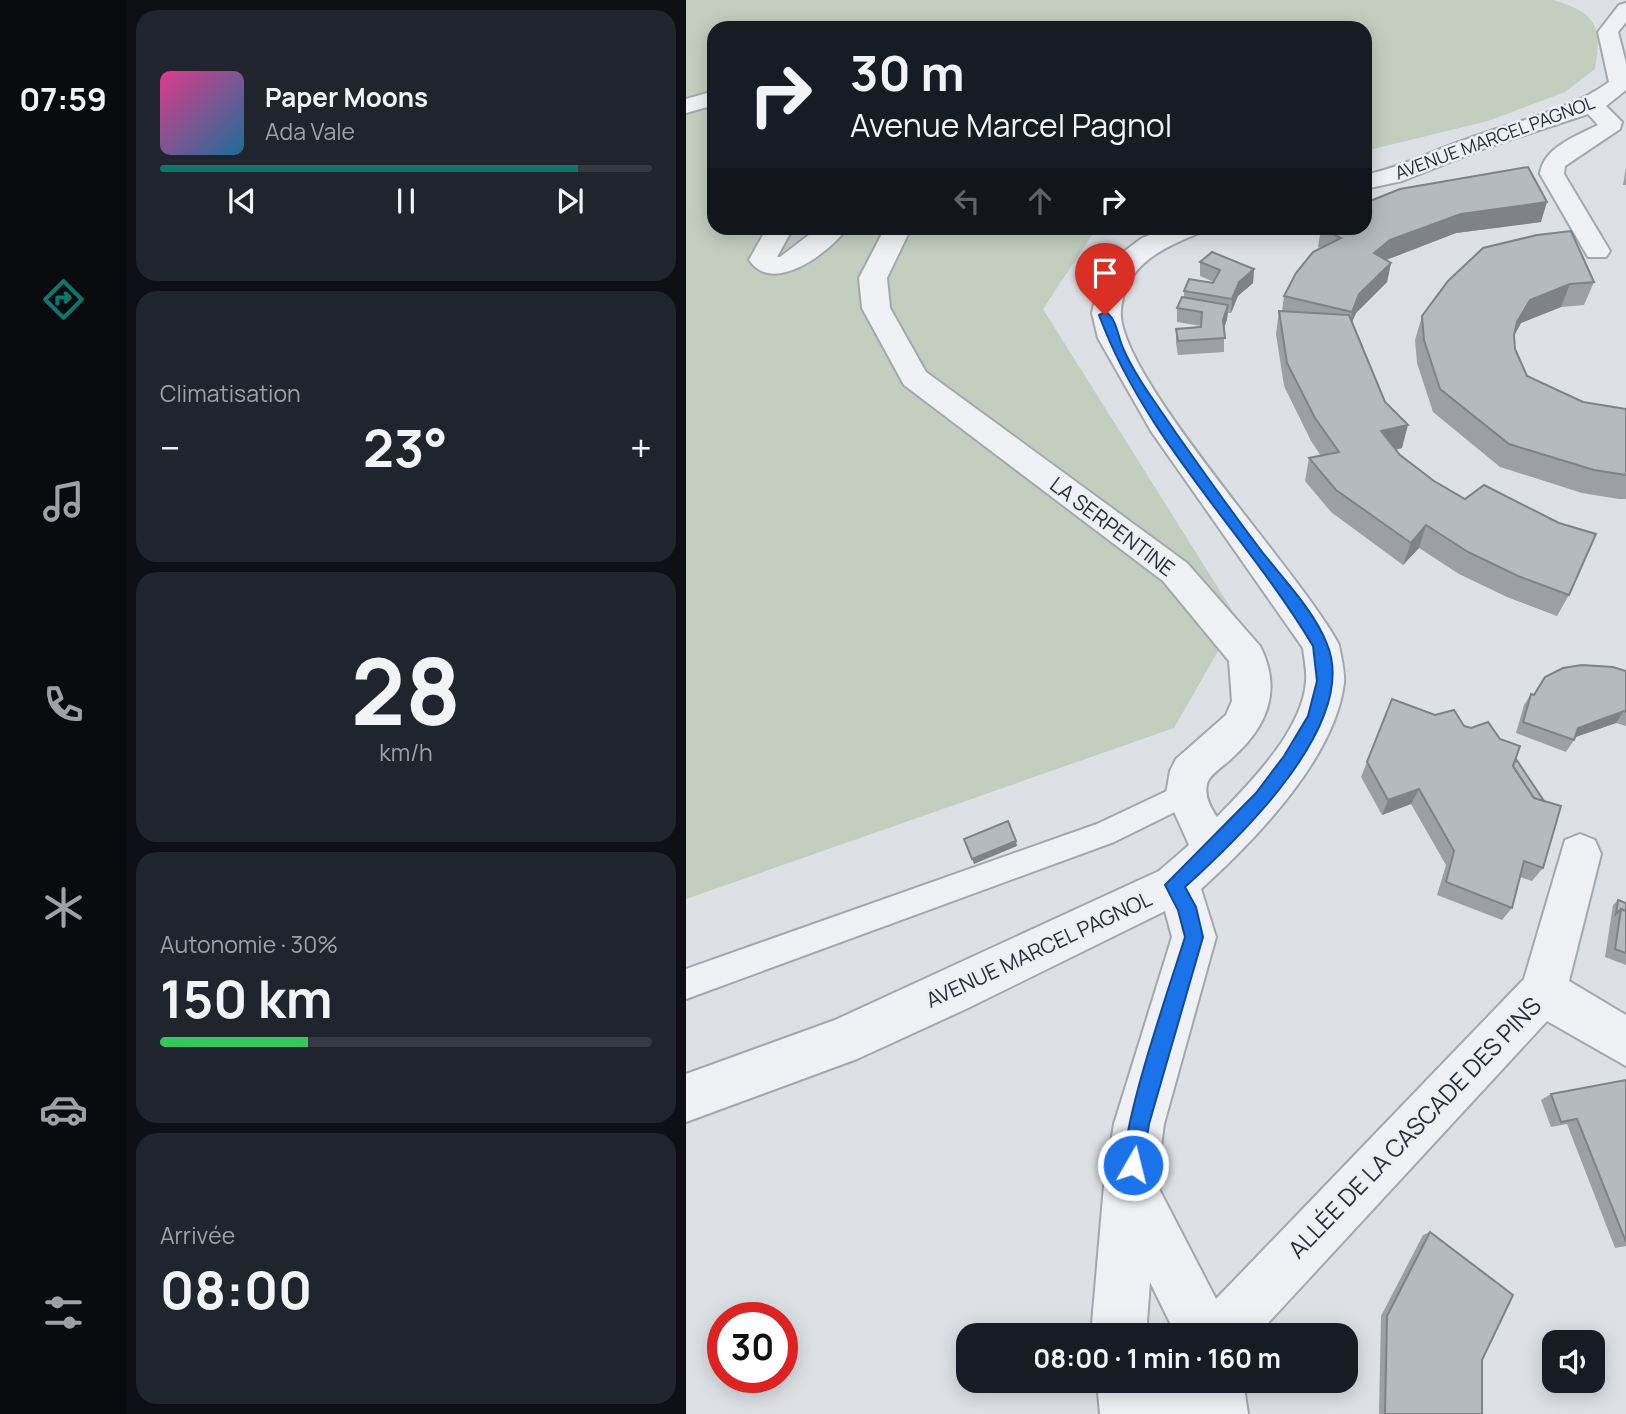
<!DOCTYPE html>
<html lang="fr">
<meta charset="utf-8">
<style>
body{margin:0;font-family:Manrope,sans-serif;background:#20242c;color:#f1f3f6;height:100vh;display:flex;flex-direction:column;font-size:26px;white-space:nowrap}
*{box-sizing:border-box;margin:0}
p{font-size:23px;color:#9ea1a6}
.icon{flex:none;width:38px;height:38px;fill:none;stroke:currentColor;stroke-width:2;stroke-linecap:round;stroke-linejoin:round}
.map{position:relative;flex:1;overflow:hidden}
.details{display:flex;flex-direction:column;gap:10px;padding:10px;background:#0d0f14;width:560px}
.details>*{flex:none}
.banner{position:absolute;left:21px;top:21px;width:665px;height:214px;border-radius:21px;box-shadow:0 4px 18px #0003;background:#171b24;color:#f1f3f6;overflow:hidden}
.controls{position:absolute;left:856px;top:1330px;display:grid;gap:14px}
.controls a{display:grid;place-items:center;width:63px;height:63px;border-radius:14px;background:#171b24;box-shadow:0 4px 18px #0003;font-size:35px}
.speed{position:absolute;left:21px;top:1302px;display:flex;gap:14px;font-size:35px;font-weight:700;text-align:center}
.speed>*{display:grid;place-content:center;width:91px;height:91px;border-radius:50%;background:#171b24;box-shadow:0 4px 18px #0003;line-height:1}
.speed .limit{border:10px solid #d22;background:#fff;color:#111}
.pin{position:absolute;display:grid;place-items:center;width:60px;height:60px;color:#fff;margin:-72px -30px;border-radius:50% 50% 50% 0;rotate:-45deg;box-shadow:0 0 7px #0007}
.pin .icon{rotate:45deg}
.me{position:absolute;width:77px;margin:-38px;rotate:8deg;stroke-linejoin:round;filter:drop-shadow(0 0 5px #0008)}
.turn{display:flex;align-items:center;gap:24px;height:147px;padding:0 28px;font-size:32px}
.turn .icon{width:91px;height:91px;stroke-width:2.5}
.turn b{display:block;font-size:49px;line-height:60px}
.lanes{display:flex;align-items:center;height:66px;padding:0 28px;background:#0003;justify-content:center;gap:35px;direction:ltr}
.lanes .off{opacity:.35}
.big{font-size:52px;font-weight:700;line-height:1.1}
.details .tile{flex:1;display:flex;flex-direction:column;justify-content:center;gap:10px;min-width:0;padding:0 24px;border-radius:21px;background:#20242c}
.details .dial{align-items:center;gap:0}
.dial b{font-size:91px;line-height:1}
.song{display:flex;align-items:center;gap:21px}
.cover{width:84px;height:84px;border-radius:10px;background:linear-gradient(135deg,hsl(330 70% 55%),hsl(200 70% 35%))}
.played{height:7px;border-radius:4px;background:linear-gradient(90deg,#0f766e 85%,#363941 85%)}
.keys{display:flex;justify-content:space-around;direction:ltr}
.heat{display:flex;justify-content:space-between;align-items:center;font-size:38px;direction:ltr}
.charge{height:10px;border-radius:5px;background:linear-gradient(90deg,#34c759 30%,#363941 0)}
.trip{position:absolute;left:270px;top:1323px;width:402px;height:70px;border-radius:21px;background:#171b24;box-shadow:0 4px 18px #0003;font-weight:700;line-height:70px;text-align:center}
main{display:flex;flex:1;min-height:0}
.dock{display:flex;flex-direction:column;width:126px;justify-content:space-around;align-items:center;background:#090b0e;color:#9ea1a6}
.dock .icon{width:49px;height:49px}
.dock .active{color:#0f766e}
.dock b{font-size:32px;color:#f1f3f6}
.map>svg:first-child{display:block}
</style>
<main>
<nav class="dock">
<b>07:59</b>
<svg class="icon active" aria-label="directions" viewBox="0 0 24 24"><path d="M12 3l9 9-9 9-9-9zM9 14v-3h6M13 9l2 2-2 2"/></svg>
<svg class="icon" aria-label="music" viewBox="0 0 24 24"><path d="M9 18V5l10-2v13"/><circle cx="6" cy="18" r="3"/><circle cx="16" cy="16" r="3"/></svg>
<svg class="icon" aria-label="phone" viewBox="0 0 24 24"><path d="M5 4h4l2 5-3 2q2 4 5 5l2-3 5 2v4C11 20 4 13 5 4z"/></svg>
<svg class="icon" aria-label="climate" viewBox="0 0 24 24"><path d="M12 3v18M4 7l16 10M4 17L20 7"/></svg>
<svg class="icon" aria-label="car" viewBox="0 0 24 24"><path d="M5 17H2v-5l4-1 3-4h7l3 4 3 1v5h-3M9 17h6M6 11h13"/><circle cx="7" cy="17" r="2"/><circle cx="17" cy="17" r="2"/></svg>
<svg class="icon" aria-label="filters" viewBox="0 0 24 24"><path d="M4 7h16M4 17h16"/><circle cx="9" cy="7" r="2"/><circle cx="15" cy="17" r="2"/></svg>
</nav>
<section class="details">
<div class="tile">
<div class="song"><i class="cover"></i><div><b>Paper Moons</b><p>Ada Vale</p></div></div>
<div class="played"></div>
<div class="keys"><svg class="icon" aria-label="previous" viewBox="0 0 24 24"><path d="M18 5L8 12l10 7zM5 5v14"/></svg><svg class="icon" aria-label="pause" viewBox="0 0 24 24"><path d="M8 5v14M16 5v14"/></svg><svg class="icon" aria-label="next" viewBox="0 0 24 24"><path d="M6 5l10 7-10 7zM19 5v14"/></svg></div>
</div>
<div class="tile"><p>Climatisation</p>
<div class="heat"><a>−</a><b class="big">23°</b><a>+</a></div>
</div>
<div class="tile dial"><b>28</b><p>km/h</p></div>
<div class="tile"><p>Autonomie · 30%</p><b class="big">150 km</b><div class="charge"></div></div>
<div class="tile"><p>Arrivée</p><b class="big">08:00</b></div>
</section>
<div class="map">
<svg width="940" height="1414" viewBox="0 0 940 1414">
<rect width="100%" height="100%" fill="#dde1e5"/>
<path fill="#c3cebf" d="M 0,0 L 867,0 C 911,13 916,26 909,69 L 879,92 L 802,121 L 679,151 L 679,28 L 28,28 L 28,228 L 422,228 L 408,232 L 357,309 L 551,618 L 488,728 L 0,899 Z"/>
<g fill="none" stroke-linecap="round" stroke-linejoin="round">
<g stroke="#a3a8ae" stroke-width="4">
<polygon id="lane" points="500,782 509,786 513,794 509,802 428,842 0,999 0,969 411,824"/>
</g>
<g stroke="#a3a8ae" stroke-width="4">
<g id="street">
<path d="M 940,3 L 940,22 L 932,32 L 940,63 L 940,90 L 920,106 L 936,122 L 934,129 L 879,166 L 878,174 L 924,251 L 920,257 L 902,257 L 854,174 C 857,148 890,136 912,125 L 902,114 L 802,147 L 716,181 L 679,189 L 679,175 C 716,167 751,149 787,137 C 833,120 883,111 923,82 L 912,32 L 933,5 Z"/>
<polygon points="28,91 28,105 0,113 0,99"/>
<path d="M 81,228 L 107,228 L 91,257 L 94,257 L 132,228 L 161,228 C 144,252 87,296 63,260 Z"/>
<path d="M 199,228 L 225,228 L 201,278 L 204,308 L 240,372 L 501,563 L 574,646 C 597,691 580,728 546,758 C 539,765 526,773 522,781 C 517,794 524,807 531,817 C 564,783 617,730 620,681 C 621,670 618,658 617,648 L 465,431 L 412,338 L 406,313 L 408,304 L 420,276 L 436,253 L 456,238 L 482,228 L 517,228 L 513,233 C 477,248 439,264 435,310 C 428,373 618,576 653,645 C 655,657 659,671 658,683 C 649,758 569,840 515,889 L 530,937 L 478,1124 L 470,1183 L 530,1299 L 838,979 L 879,840 L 894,834 L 909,840 L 915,854 L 883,981 L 940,1015 L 940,1066 L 861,1021 L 571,1335 L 490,1335 L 464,1282 L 460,1335 L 405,1335 L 418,1186 L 428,1124 L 486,937 L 479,911 L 280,1009 L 171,1059 L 0,1122 L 0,1074 L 149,1020 L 473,871 L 503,845 L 480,794 L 484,771 L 490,759 L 540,715 L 546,701 L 543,661 L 477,581 L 218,385 L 176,308 L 173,278 Z"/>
<polygon points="411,1381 557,1381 562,1414 414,1414"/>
</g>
</g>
<use href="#lane" fill="#f0f1f4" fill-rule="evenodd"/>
<use href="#street" fill="#f0f1f4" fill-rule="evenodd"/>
</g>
<g fill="#9ca0a6">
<polygon points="940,168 940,185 937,185"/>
<polygon points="855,222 770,233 700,260 705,263 701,282 670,313 666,322 716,448 710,450 714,455 883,595 871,616 821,597 773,574 733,548 717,565 645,512 619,481 623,458 635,456 625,441 598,386 590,334 593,311 596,311 598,296 634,248 632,247 635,228"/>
<polygon points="514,262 568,269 567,283 552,296 545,313 542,313 541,319 538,329 538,352 492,355 490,343 490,329 515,326 491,322 491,308 498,297 498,291 527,283 528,282 514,276"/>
<polygon points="762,281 908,282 898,305 875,307 835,323 828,336 829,349 841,376 897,402 940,409 940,499 933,499 896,493 814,467 747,412 731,363 729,340 736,316"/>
<polygon points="940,671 940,726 930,723 889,737 888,740 880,752 830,733 838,705 845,694 848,695"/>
<polygon points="706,699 814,739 830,759 857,868 846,881 834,877 826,908 816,920 751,895 760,865 725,804 696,815 675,777"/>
<polygon points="932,900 940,903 940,965 919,957 927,905"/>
<polygon points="940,1080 940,1246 929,1248 881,1124 865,1127 855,1100 865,1094"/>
<polygon points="744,1232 796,1360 796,1414 693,1414 695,1316 737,1235"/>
</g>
<g fill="#7f8287">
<polygon points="861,202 855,222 770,233 700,260 688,253 704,240 775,214"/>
<polygon points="705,263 701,282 670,313 662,331 666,312 673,294"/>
<polygon points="568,269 567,283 552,296 545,313 546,299 553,282"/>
<polygon points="884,284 875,307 835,323 822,346 831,322 844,300"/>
<polygon points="542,305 541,319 536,334 537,320"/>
<polygon points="722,425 716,448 689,454 695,431"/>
<polygon points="740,525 733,548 717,565 725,543"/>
<polygon points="938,711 930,723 884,739 892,728"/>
<polygon points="733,789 725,804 696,815 702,800"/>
<polygon points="330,841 331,846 288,864 286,859"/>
</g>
<g fill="#b5bac1" stroke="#7f8287" stroke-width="2">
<polygon points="842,167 861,202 775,214 704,240 688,253 705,263 673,294 666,312 598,296 610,273 627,252 655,238 635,228 679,228 679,203 714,189"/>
<polygon points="885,231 908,282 884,284 844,300 831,322 828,335 829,349 841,376 897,402 940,409 940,475 908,470 823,444 754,389 738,340 736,316 762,281 797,248 851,235"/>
<polygon points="526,252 568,269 553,282 546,299 498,291 503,279 527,283 534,270 514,262"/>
<polygon points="496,297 542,305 537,320 539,338 492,341 490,329 515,327 516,312 491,308"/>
<polygon points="593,311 663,315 699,402 722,425 695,431 714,455 748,481 779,499 798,485 873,523 910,534 883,595 832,576 782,552 740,525 725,543 650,490 623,458 653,452 629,418 601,363"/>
<polygon points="896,665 927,667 940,671 940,712 938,711 892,728 888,740 837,722 845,694 848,695 859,677 877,668"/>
<polygon points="706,699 749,715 768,710 778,726 785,728 802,722 814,739 834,746 827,766 848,798 875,806 857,868 838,861 826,908 760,882 768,851 733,789 702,800 681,762"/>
<polygon points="830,759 858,801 848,798 827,766"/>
<polygon points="322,821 330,841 286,859 278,839"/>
<polygon points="932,900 940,903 940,911 935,909 930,914"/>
<polygon points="935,909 940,911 940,953 929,949"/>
<polygon points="940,1080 940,1242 891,1119 875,1122 865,1094"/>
<polygon points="744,1232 827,1295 796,1360 796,1414 699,1414 701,1316"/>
</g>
<path fill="#1a73e8" stroke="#114b97" stroke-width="2" d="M 419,312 C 430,316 432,337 437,348 C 450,378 472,406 490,433 C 519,474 547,514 577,553 C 599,581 628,611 641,644 C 674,724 552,839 499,887 L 510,907 L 517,937 L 463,1124 L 455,1173 L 447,1176 L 440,1173 C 428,1143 487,977 499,937 L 492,910 L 479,885 L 570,793 L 598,756 L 622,716 L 631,681 L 627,646 C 560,534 459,440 413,315 Z"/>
<g text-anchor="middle" stroke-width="5" stroke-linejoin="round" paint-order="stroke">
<g font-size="18" fill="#292f3a" stroke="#eceff3">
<text transform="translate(809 138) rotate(-20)" y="6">AVENUE MARCEL PAGNOL</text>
</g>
<g font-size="21" fill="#292f3a" stroke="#eceff3">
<text transform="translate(426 527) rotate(37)" y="7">LA SERPENTINE</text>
<text transform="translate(353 950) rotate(-25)" y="7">AVENUE MARCEL PAGNOL</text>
</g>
<g font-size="24" fill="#292f3a" stroke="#eceff3">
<text transform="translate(729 1128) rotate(-46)" y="8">ALLÉE DE LA CASCADE DES PINS</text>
</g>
</g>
</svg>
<div class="controls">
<a><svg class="icon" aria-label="sound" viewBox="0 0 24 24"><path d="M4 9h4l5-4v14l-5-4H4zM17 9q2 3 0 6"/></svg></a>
</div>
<div class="speed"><div class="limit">30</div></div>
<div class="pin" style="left:419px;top:315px;background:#d93025"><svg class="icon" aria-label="arrive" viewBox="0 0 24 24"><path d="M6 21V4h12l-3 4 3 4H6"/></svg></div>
<svg class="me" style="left:447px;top:1165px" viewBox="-20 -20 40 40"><circle r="17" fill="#1a73e8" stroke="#fff" stroke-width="3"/><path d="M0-11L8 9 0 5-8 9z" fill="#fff"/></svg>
<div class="trip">08:00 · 1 min · 160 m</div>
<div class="banner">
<div class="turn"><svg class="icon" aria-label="right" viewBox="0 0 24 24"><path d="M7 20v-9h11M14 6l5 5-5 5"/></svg><div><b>30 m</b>Avenue Marcel Pagnol</div></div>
<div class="lanes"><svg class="icon off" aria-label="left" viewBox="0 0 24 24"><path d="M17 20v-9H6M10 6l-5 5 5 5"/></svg><svg class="icon off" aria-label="ahead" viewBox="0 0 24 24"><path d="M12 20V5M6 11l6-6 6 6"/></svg><svg class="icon" aria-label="right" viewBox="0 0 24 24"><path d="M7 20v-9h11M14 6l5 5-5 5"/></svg></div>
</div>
</div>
</main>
